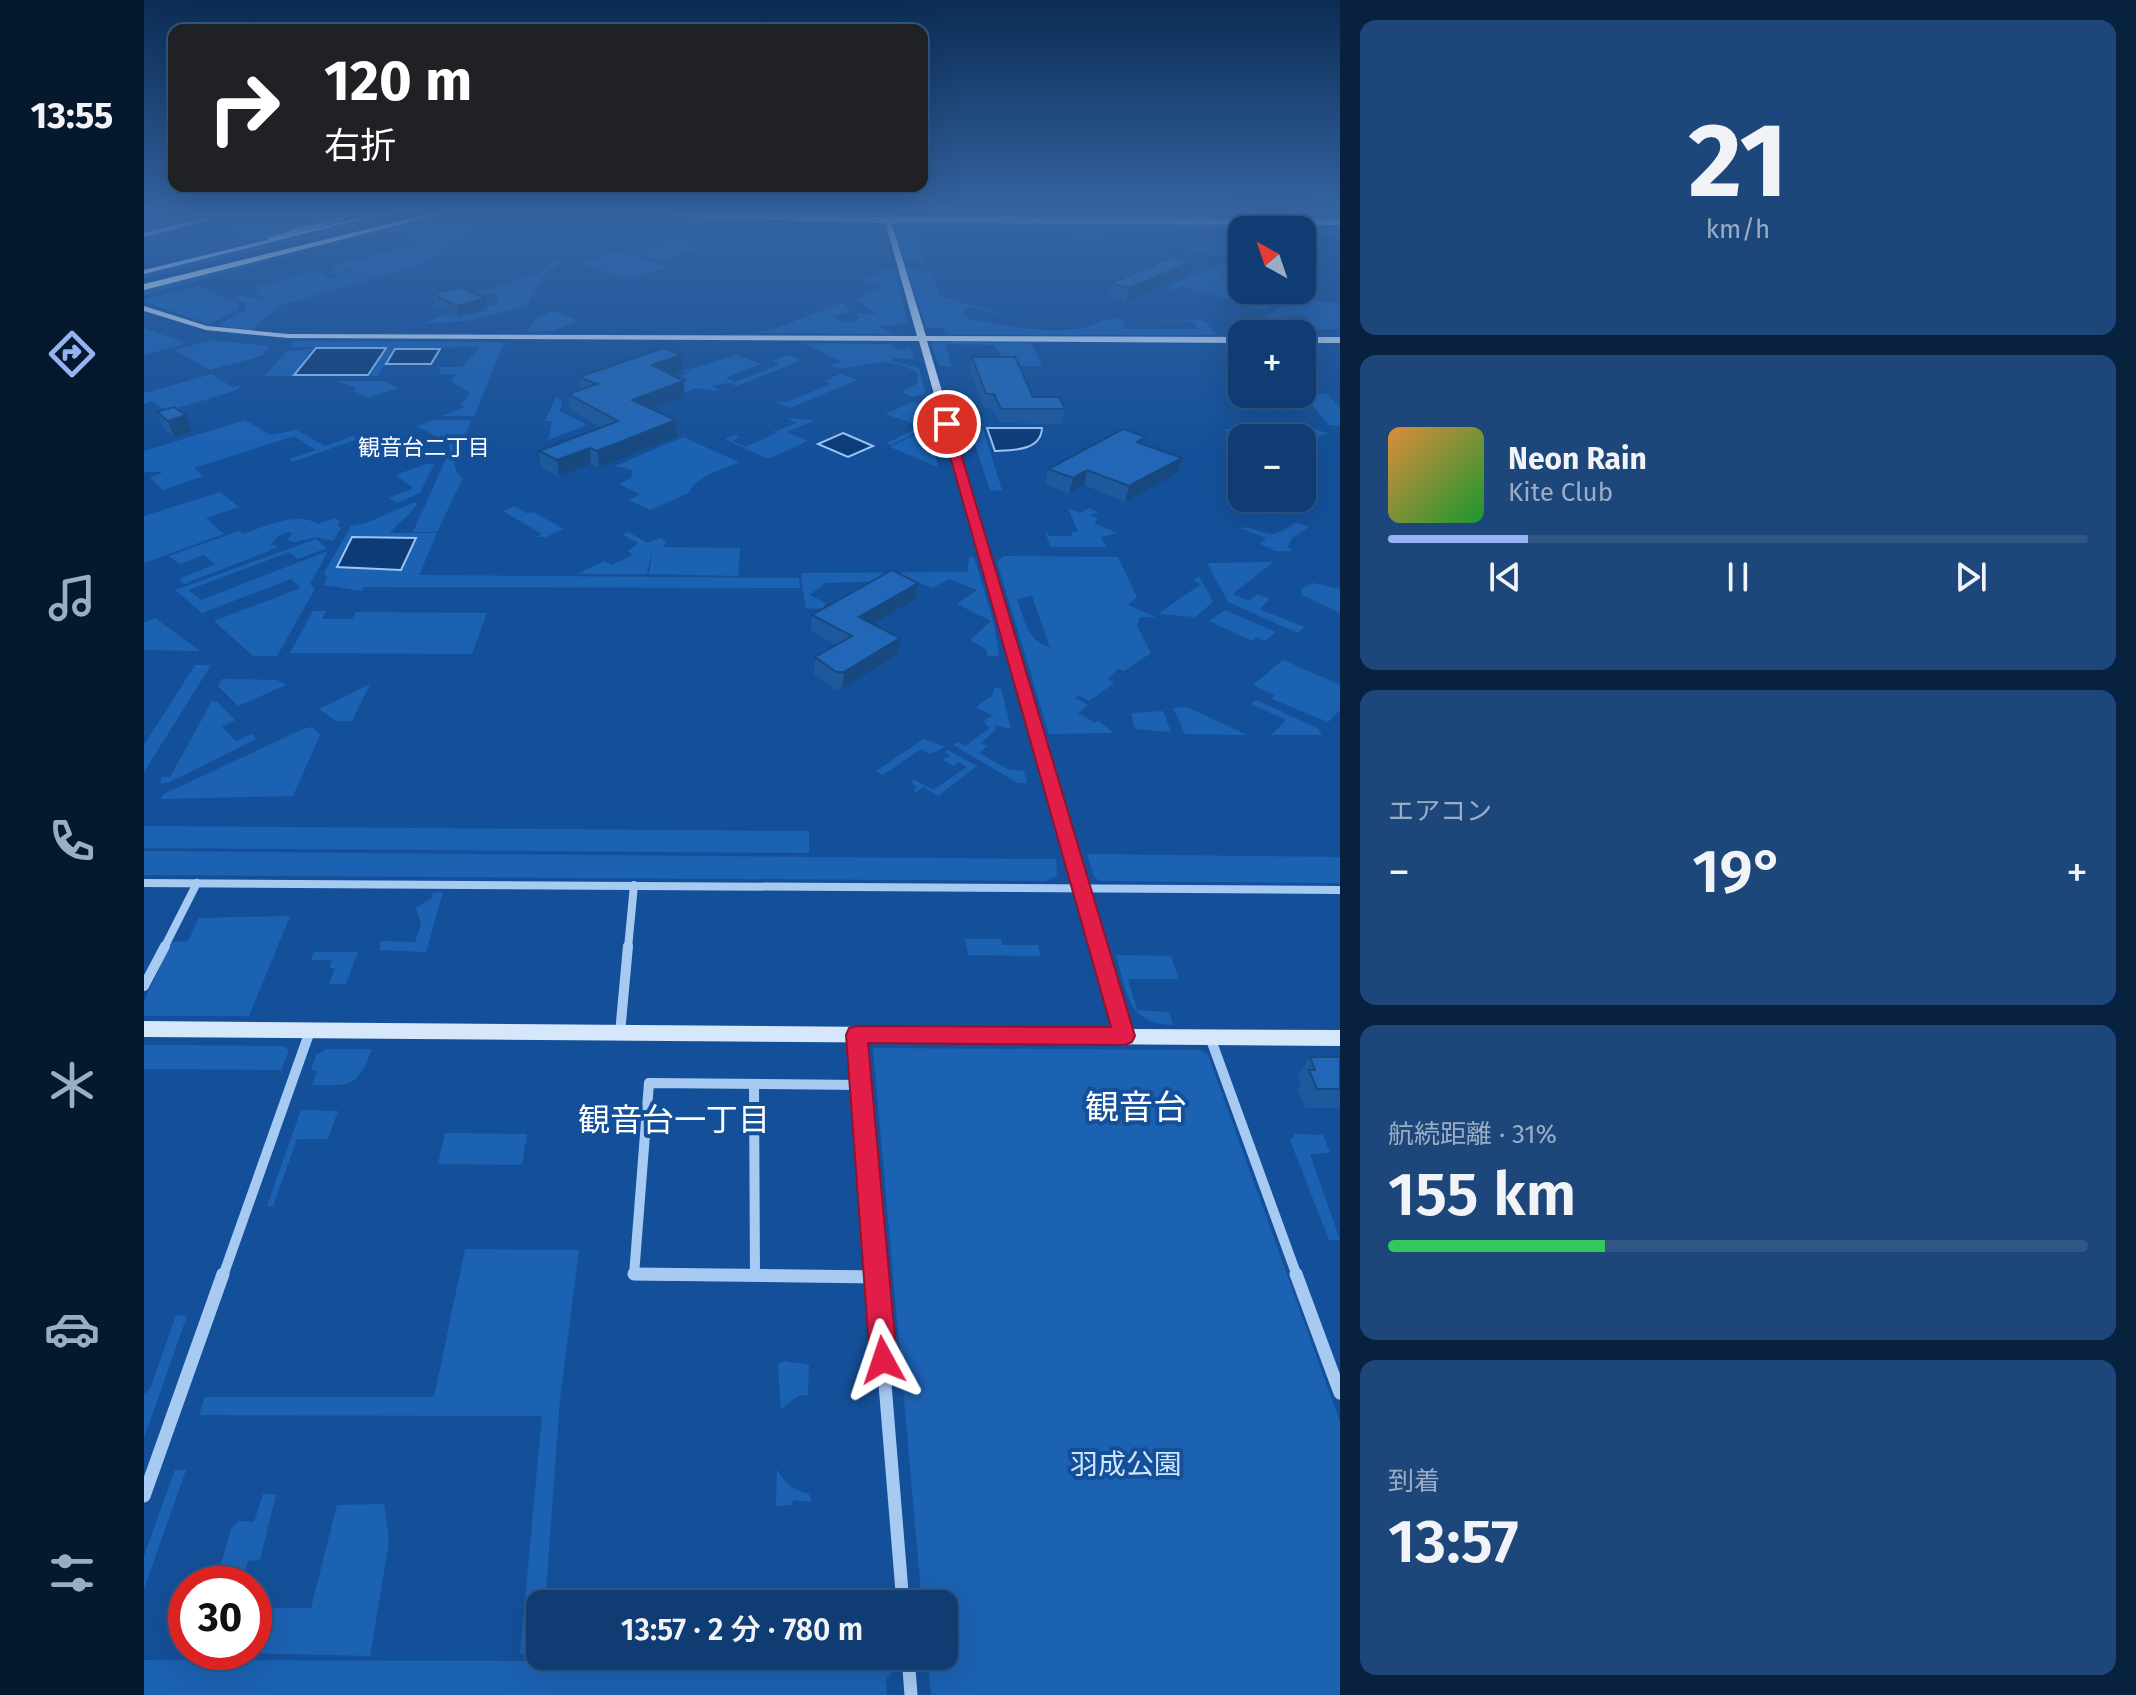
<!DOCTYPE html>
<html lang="ja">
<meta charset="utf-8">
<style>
body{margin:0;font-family:"Fira Sans","Noto Sans JP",sans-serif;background:#1d477b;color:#f1f3f6;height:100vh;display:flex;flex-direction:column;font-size:30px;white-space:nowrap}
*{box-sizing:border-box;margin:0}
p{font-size:26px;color:#9badc4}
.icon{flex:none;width:44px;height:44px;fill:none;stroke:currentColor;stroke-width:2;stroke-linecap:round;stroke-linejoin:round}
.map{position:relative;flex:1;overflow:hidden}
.drawer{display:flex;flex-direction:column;gap:20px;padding:20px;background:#08213f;width:796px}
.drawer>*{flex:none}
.banner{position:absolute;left:24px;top:24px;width:760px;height:168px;border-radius:16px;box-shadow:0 8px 32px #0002,0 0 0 2px #2f5685;background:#202124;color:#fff;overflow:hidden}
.needle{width:52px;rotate:320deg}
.controls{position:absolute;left:1084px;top:216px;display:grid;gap:16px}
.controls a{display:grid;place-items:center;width:88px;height:88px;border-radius:16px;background:#0f3c73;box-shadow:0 8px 32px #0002,0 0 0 2px #2f5685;font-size:40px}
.speed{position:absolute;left:24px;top:1566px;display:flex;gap:16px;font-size:40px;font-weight:700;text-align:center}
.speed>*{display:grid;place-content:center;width:104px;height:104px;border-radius:50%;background:#0f3c73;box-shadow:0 8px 32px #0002,0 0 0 2px #2f5685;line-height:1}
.speed .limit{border:12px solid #d22;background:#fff;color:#111}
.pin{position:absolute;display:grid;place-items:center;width:68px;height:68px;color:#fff;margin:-34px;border:4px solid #fff;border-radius:50%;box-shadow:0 2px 8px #0007}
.me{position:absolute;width:88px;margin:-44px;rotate:355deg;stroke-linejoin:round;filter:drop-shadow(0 0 6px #0008)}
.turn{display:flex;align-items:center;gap:28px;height:168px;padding:0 24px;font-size:36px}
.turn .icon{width:104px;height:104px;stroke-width:2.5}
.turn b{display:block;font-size:56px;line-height:68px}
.big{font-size:60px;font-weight:600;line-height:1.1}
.drawer .widget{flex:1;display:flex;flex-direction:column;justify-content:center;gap:12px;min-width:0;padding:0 28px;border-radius:16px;background:#1d477b}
.drawer .dial{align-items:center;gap:0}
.dial b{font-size:104px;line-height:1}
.song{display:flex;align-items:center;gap:24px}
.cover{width:96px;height:96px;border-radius:12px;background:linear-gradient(135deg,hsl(30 70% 55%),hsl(130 70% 35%))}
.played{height:8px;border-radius:4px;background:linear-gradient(90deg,#95b2f1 20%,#2f5685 20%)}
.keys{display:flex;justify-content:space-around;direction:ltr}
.heat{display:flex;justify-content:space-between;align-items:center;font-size:44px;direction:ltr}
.charge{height:12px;border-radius:6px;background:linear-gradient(90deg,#34c759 31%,#2f5685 0)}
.trip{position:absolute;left:382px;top:1590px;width:432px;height:80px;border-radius:16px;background:#0f3c73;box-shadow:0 8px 32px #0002,0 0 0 2px #2f5685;font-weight:600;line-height:80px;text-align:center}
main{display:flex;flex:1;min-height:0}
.tab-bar{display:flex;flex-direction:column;width:144px;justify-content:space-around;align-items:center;background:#06182e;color:#9badc4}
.tab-bar .icon{width:56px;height:56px}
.tab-bar .selected{color:#95b2f1}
.tab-bar b{font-size:36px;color:#f1f3f6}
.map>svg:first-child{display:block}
</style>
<main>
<nav class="tab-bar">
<b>13:55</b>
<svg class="icon selected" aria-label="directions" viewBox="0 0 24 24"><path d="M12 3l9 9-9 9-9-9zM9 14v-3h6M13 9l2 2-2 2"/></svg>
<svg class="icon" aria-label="music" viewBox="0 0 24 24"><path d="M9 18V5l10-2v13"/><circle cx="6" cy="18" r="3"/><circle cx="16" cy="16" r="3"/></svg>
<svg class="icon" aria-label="phone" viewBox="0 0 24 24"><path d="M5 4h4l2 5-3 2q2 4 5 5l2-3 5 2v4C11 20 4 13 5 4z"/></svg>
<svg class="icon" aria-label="climate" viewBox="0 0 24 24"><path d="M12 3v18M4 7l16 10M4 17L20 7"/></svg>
<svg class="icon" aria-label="car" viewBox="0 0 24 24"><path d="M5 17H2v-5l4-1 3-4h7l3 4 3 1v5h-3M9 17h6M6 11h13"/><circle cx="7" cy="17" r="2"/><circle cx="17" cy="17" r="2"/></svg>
<svg class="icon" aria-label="filters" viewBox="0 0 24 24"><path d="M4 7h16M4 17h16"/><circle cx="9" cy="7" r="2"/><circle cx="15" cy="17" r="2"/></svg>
</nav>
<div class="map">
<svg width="1196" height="1695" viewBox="0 0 1196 1695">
<rect width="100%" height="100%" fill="#145099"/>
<g fill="#1c62b3" fill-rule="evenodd">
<polygon points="245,214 262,214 0,278 0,273"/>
<path d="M 306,214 L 339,216 L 325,221 L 317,238 L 310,238 L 286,262 L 137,305 L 107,330 L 74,325 L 102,309 L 101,303 L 88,297 C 104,293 114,302 128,299 L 121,299 L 107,292 L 116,290 L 112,287 L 179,269 L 181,270 L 177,274 L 186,278 L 177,285 L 181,284 L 207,270 L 202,268 L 201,273 L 183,274 L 192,269 L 187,266 L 274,244 L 267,240 L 275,237 L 255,232 L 315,217 L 174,248 L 0,295 L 0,290 Z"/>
<polygon points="117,216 171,216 152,221 164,227 115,240 82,230"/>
<polygon points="750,224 1196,226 1196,241 1193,241 1195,238 1158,233 1158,230 968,230 949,240 932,236 927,230 770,230 781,262 761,262"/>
<polygon points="1098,235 1098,263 1048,251 1084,236"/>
<polygon points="531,240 559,247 518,260 491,252"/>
<polygon points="474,251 524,267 484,279 434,263"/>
<path d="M 416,260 L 413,266 L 399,275 L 383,306 L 323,321 L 276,324 L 306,314 L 314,317 L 344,310 L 340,307 L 349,306 L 356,299 L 351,293 L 316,296 C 342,289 374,283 398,271 C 401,269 408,262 416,260 Z"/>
<polygon points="1079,263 1098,268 1098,281 1080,283 1098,286 1098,290 1158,290 1158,281 1171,285 1119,310 1038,286 1029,290 1023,288"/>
<polygon points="745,268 750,269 764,324 734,326 749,334 613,333 628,330 700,302 706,312 689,315 693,321 709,322 716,318 713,314 733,314 712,300 739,286 720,280"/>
<path d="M 763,268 L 788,272 L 796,296 L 878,320 L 826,307 L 818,314 L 824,319 C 859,324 901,335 937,328 C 954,326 961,315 979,320 L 982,329 L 1054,329 L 1049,322 L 998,322 L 1056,320 L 1062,322 L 1072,335 L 805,335 L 798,328 L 782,328 Z"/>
<polygon points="56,286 94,304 95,309 65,324 0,302 0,299"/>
<path d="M 1156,298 L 1196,304 L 1196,329 L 1157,329 L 1166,324 L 1161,322 L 1167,317 C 1141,309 1132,327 1107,319 L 1116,319 Z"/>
<polygon points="409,311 434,321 408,331 383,332 391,319"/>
<polygon points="0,328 39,342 40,344 0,355"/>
<polygon points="68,340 126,346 120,353 121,355 66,370 30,350"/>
<polygon points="150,341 356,342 360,344 330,416 297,416 320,407 317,405 326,393 307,381 312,374 297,374 294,367 318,367 336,347 251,348 234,376 226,376 242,348 145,347"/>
<polygon points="793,342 883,342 888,344 898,366 852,366 859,359 850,345 802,344 807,366 795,366 787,344"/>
<path d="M 659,343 L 745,344 L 752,349 L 766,348 L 771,359 L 750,358 L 748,361 L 775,368 L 782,394 L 769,397 L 757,392 L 774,383 L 773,373 C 739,349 710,375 686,366 L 696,361 Z"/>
<polygon points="168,349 148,376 121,376 142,351"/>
<polygon points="593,355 617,364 582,378 591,382 635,365 628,361 644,355 658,360 593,386 579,381 583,383 568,386 575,390 572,391 552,388 540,393 525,387 544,380 537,376 544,373 539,371"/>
<polygon points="68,374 88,387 97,385 91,391 23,411 8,401 0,404 0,393"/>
<polygon points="696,374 713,380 646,408 630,401 643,402 687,384 680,381"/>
<polygon points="193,381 239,381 255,388 223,398 209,390 213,388"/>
<polygon points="1158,394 1183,394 1196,408 1196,426 1185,425"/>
<polygon points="412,397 418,401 416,411 443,425 404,440 408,421 401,421"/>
<polygon points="780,402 785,426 747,445 743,443 777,426 741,414 767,403"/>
<polygon points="643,418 671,420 643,432 664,441 624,459 581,439 591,435 595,437 588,441 601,447 633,433 628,431 633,431 653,423"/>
<polygon points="101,420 127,435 152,430 181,446 209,436 214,439 148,462 146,459 172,450 150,436 50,468 59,476 19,490 6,478 19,472 0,472 0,451"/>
<path d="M 289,420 L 328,420 C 320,438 299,464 319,478 L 293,532 L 269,532 L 306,450 L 306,444 L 273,426 Z"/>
<polygon points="786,427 794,467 746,447"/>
<polygon points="826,429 839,429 858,490 846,491"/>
<polygon points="1082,429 1171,429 1183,433 1175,437 1160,433 1153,436 1116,431 1101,438 1081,431"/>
<path d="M 539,437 L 595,462 C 579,469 552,476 545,493 L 506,510 L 485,500 L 496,494 L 475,484 L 487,478 L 489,470 L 471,466 Z"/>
<polygon points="282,464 290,464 276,493 253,503 245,498 269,488 252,475"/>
<polygon points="76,492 95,507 62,518 80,534 0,563 0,516"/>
<path d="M 271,502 L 273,504 C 265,517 255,521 246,533 L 293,533 L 275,575 L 655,578 L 656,588 L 219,587 L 217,591 L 180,585 L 183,578 L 180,573 L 207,526 L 222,523 Z"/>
<polygon points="370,506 382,513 389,512 420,529 402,537 392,537 398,534 359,511"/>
<polygon points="924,508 936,513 945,508 954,512 946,515 954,519 950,523 973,533 957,537 962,547 907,547 901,532 906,536 928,536 927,532 934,532"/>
<path d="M 191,518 L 196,521 L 193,526 L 197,528 L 189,541 L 172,537 L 151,542 L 143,540 L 148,534 L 146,532 L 135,535 L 126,545 L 135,546 L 122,552 L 40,584 L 35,579 L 71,564 L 60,555 L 36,564 L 25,556 L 95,531 L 99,534 C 119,527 155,511 174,524 Z"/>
<path d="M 1152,522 L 1165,527 L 1148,538 L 1144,546 L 1147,551 L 1132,551 L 1116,544 L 1122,538 L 1095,528 C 1123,526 1120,546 1152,522 Z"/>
<polygon points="484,532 504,543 516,538 522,542 519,547 596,548 594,576 505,574 509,546 503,574 433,574 461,561 467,565 489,555 484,551 494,543 479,535"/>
<polygon points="172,539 183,548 154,559 145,552 44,590 57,600 184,551 166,584 171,589 133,656 109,656 70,621 157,588 147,579 58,613 31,590"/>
<polygon points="825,556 830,557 850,623 855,656 843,656 843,650 826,640 847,621 813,604 833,590 805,579 788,588 756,575 742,581 682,583 665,595 682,603 679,608 662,609 657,573 824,572"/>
<path d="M 860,556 L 974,557 L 993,597 L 984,605 L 1012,617 L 996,617 L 993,626 L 1007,653 L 980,671 L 974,669 L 964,678 L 970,683 L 945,701 L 934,695 L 931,698 L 944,705 L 934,713 L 951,723 L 954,721 L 970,733 L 905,734 L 853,562 ZM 888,596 L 908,653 L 908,654 L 905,647 C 883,641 880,618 873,599 Z"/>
<polygon points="1129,562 1089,594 1105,601 1114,594 1126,599 1115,609 1160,627 1154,633 1084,602 1063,563"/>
<polygon points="1055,576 1069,602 1051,617 1014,614 1057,584 1050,580"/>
<polygon points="1169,583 1196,589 1196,613 1158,595 1157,589"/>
<polygon points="1081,610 1132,632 1121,641 1113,637 1108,641 1065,621"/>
<polygon points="169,611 182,611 178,619 208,619 212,612 343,613 328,654 146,653"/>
<polygon points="11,618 56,651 0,650 0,623"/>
<polygon points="1139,660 1196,685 1196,710 1184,722 1128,699 1130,695 1109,685"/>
<polygon points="51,665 67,665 0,772 0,745"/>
<polygon points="78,679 133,680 142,685 94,706 74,686"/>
<polygon points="226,684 208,721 192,721 175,709"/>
<polygon points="850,688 857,688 867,729 851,725 852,729 837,743 843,746 835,753 863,769 880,771 883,783 874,783 809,745 814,742 821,746 846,728 839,722 848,715 832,707 848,696"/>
<polygon points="1112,700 1173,728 1178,735 1127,735 1142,720 1107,704"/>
<polygon points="68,701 73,702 91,720 78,727 92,741 108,734 112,739 24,783 16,783 18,777 26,777"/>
<polygon points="1043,707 1103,735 1041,734 1029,708"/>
<polygon points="1019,711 1027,732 991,729 987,713"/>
<polygon points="168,727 176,735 149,796 16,799 20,794 159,729"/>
<polygon points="780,739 801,747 786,754 777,749 739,775 732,771"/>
<polygon points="804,750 833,766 794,796 780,787 772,792 770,790 773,787 767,782 771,780 789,790 823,767 815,762 810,766 799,760 806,756 801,752"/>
<polygon points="0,826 665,831 665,853 0,848"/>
<polygon points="0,851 912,859 913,876 901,881 0,875"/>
<polygon points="943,854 1196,857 1196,883 956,881 950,877"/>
<polygon points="299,892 282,952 235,950 237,941 271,942 277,924 272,908 288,898 289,893"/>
<polygon points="146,916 105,1016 0,1016 0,1001 28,942 44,941 55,918"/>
<polygon points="821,939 857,939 858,945 894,945 897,956 824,955"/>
<polygon points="170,952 214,952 202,984 185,984 191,969 186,968 188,960 167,960"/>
<path d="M 972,955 L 1027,956 L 1035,979 L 984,979 L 993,1010 L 1025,1012 L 1029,1025 C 982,1023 984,994 972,955 Z"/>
<polygon points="0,1045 140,1046 145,1051 137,1070 0,1069"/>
<polygon points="729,1048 1056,1050 1064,1055 1196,1422 1196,1695 787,1695 783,1656 800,1656 800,1604 778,1604"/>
<path d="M 183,1049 L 228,1049 C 214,1087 206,1086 168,1085 L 173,1071 L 167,1070 L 172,1055 Z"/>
<polygon points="157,1110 194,1111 184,1139 153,1139 129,1206 123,1206"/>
<polygon points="301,1133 383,1134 378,1165 294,1164"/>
<polygon points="1151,1134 1179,1135 1186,1153 1166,1154 1196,1240 1185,1240 1146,1140"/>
<polygon points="321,1249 435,1250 416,1399 401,1604 396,1604 396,1654 376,1654 398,1416 55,1415 61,1397 290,1397"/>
<polygon points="32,1315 43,1316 0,1438 0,1394 6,1389"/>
<polygon points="640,1361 665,1365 664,1395 654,1396 637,1409 634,1364"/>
<path d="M 633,1469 C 641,1484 649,1490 665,1494 L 667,1502 L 649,1500 L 648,1505 L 632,1506 Z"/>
<polygon points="31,1470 42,1470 0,1589 0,1556"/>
<polygon points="119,1494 132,1495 116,1560 104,1561 97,1584 71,1584 87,1529 95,1521 110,1522"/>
<polygon points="240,1504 245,1541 226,1656 52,1652 110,1652 110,1608 167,1608 193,1505"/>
<polygon points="0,1660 748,1662 749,1671 742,1679 743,1695 0,1695"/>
</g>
<g fill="#0d3b75" stroke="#99c5f6" stroke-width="2">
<polygon points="172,348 242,348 224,375 150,375"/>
<polygon points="251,349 296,349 287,364 242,364"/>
<path d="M 843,428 L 898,428 C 897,451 869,450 851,451 Z"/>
<polygon points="699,433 729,446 704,457 674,444"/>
<polygon points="208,537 272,538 257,570 193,567"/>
</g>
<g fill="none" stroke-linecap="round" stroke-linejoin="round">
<polyline stroke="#99c5f6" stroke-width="2" points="1030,214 1038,214"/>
<g stroke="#a7caf3" stroke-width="4">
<polyline points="49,214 240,214"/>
<polyline points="1052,214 1064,221"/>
<polyline points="859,218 873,214"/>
<polyline points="0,235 65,218"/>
<polyline points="126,239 198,218"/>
</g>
<g stroke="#a7caf3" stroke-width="8">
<polyline points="0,883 1196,890"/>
<polyline points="20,948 53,883"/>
<polyline points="484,948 490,885"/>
</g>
<g stroke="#a7caf3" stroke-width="10">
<polyline points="0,986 21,946"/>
<polyline points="476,1033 484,946"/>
<polyline points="713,1035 732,1276"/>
<polyline points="1066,1037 1153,1276"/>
<polyline points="610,1084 611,1276"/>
<polyline points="79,1276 166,1031"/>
<polyline points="579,1276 490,1275 505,1083 717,1085"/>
</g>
<g stroke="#a7caf3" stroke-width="13">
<polyline points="490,1274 733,1277"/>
<polyline points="732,1274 759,1604"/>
<polyline points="1152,1274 1196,1393"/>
<polyline points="0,1496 79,1274"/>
<polyline points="764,1656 767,1695"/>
</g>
<g fill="#d6e7fc" fill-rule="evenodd">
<polygon points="230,214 235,215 0,274 0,270"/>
<polygon points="743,216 746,218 782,336 1098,337 1098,343 783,341 988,1029 1196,1030 1196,1046 0,1037 0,1021 969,1029 775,341 144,338 62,330 0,311 0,306 63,326 144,334 773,336 740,218"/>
<rect x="1158" y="337" width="38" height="6"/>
</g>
<g fill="#fff" fill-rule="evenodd">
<polygon points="285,214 298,214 0,290 0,284"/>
<polygon points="532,214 1196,219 1196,225 732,223 536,217"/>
</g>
</g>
<g fill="#1d599d">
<polygon points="1045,274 982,302 964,297 967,283"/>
<polygon points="289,294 343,308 314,316 291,305"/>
<polygon points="538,355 538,370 526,374 540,381 540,397 508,409 533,436 455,468 447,464 415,477 397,467 395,451 457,427 426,410 424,394 437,390 435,377"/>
<polygon points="828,357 889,397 921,409 918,424 855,423 848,408 840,408 826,370"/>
<polygon points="13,412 42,415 48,432 30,437 19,428"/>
<polygon points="1000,444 1038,458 1034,473 981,502 940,485 925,494 901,484 904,469"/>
<polygon points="772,599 729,624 754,654 698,689 691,689 670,674 671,657 692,645 667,631 668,615"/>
<polygon points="1166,1057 1196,1057 1196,1108 1161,1108 1154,1089 1157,1083 1154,1076"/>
</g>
<g fill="#184880">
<polygon points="1048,261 1045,274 982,302 986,288"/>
<polygon points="342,298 343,308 314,316 313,306"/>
<polygon points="538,355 538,370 509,380 508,365"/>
<polygon points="540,381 540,397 489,416 488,400"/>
<polygon points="42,415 48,432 30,437 24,421"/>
<polygon points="532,420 533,436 455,468 453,451"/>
<polygon points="446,448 447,464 415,477 413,460"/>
<polygon points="1038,458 1034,473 981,502 985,486"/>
<polygon points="943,470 940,485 925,494 929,478"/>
<polygon points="774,583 772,599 714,633 715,617"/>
<polygon points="756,638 754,654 698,689 700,672"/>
</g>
<g fill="#2267b7" stroke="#184880" stroke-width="2">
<polygon points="1031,256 1048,261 986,288 967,283"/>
<polygon points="316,287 342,298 313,306 289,294"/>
<polygon points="519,348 538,355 508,365 540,381 488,400 532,420 453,451 446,448 413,460 395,451 474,421 424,394 453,384 435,377"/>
<polygon points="828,357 871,357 889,397 915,397 921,409 857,409 850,394 842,394"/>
<polygon points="30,407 42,415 24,421 13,412"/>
<polygon points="979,429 1002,437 993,442 1038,458 985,486 943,470 929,478 904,469"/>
<polygon points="748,570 774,583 715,617 756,638 700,672 692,672 671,657 708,636 668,615"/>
<polygon points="1166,1057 1196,1057 1196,1089 1173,1089 1165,1070 1171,1070"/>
</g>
<linearGradient id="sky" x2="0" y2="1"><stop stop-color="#0b2c54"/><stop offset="0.47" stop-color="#3464a2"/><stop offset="1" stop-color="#3464a2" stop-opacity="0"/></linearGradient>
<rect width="1196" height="451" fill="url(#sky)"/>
<polygon fill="#e11d48" stroke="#92132f" stroke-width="2" points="803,421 808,424 991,1036 988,1042 981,1045 724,1043 753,1360 749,1369 739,1373 730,1369 726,1360 702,1035 705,1028 713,1026 967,1027 797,424"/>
<g text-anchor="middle" stroke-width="8" stroke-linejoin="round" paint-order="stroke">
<g font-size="22" fill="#fff" stroke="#145099">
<text x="280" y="455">観音台二丁目</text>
</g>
<g font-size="28" fill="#cfe4fd" stroke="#145099">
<text x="982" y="1474">羽成公園</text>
</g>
<g font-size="32" fill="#fff" stroke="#145099">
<text x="530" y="1131">観音台一丁目</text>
</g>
<g font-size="34" fill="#fff" stroke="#145099">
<text x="992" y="1119">観音台</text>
</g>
</g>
</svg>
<div class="controls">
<a><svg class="needle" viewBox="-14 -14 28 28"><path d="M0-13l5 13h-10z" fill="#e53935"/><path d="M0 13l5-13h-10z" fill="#9badc4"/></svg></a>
<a>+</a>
<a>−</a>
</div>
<div class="speed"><div class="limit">30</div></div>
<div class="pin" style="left:803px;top:424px;background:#d93025"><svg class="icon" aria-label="arrive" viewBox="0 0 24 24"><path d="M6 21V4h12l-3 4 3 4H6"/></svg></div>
<svg class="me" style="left:739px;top:1360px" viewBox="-20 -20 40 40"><path d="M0-17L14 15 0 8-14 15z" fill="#e11d48" stroke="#fff" stroke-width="4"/></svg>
<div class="trip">13:57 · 2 分 · 780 m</div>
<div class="banner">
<div class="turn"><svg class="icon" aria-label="right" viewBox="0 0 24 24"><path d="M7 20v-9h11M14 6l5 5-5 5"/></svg><div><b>120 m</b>右折</div></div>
</div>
</div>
<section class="drawer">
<div class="widget dial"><b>21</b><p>km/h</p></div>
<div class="widget">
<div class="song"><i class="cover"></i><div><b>Neon Rain</b><p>Kite Club</p></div></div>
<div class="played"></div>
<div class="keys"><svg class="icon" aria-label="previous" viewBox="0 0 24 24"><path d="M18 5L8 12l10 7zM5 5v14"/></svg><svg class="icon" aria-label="pause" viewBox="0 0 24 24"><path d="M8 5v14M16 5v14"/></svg><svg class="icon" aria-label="next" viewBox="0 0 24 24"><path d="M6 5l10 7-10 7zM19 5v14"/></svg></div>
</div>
<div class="widget"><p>エアコン</p>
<div class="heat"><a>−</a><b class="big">19°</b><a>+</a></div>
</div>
<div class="widget"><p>航続距離 · 31%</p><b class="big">155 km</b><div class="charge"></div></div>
<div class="widget"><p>到着</p><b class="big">13:57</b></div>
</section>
</main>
